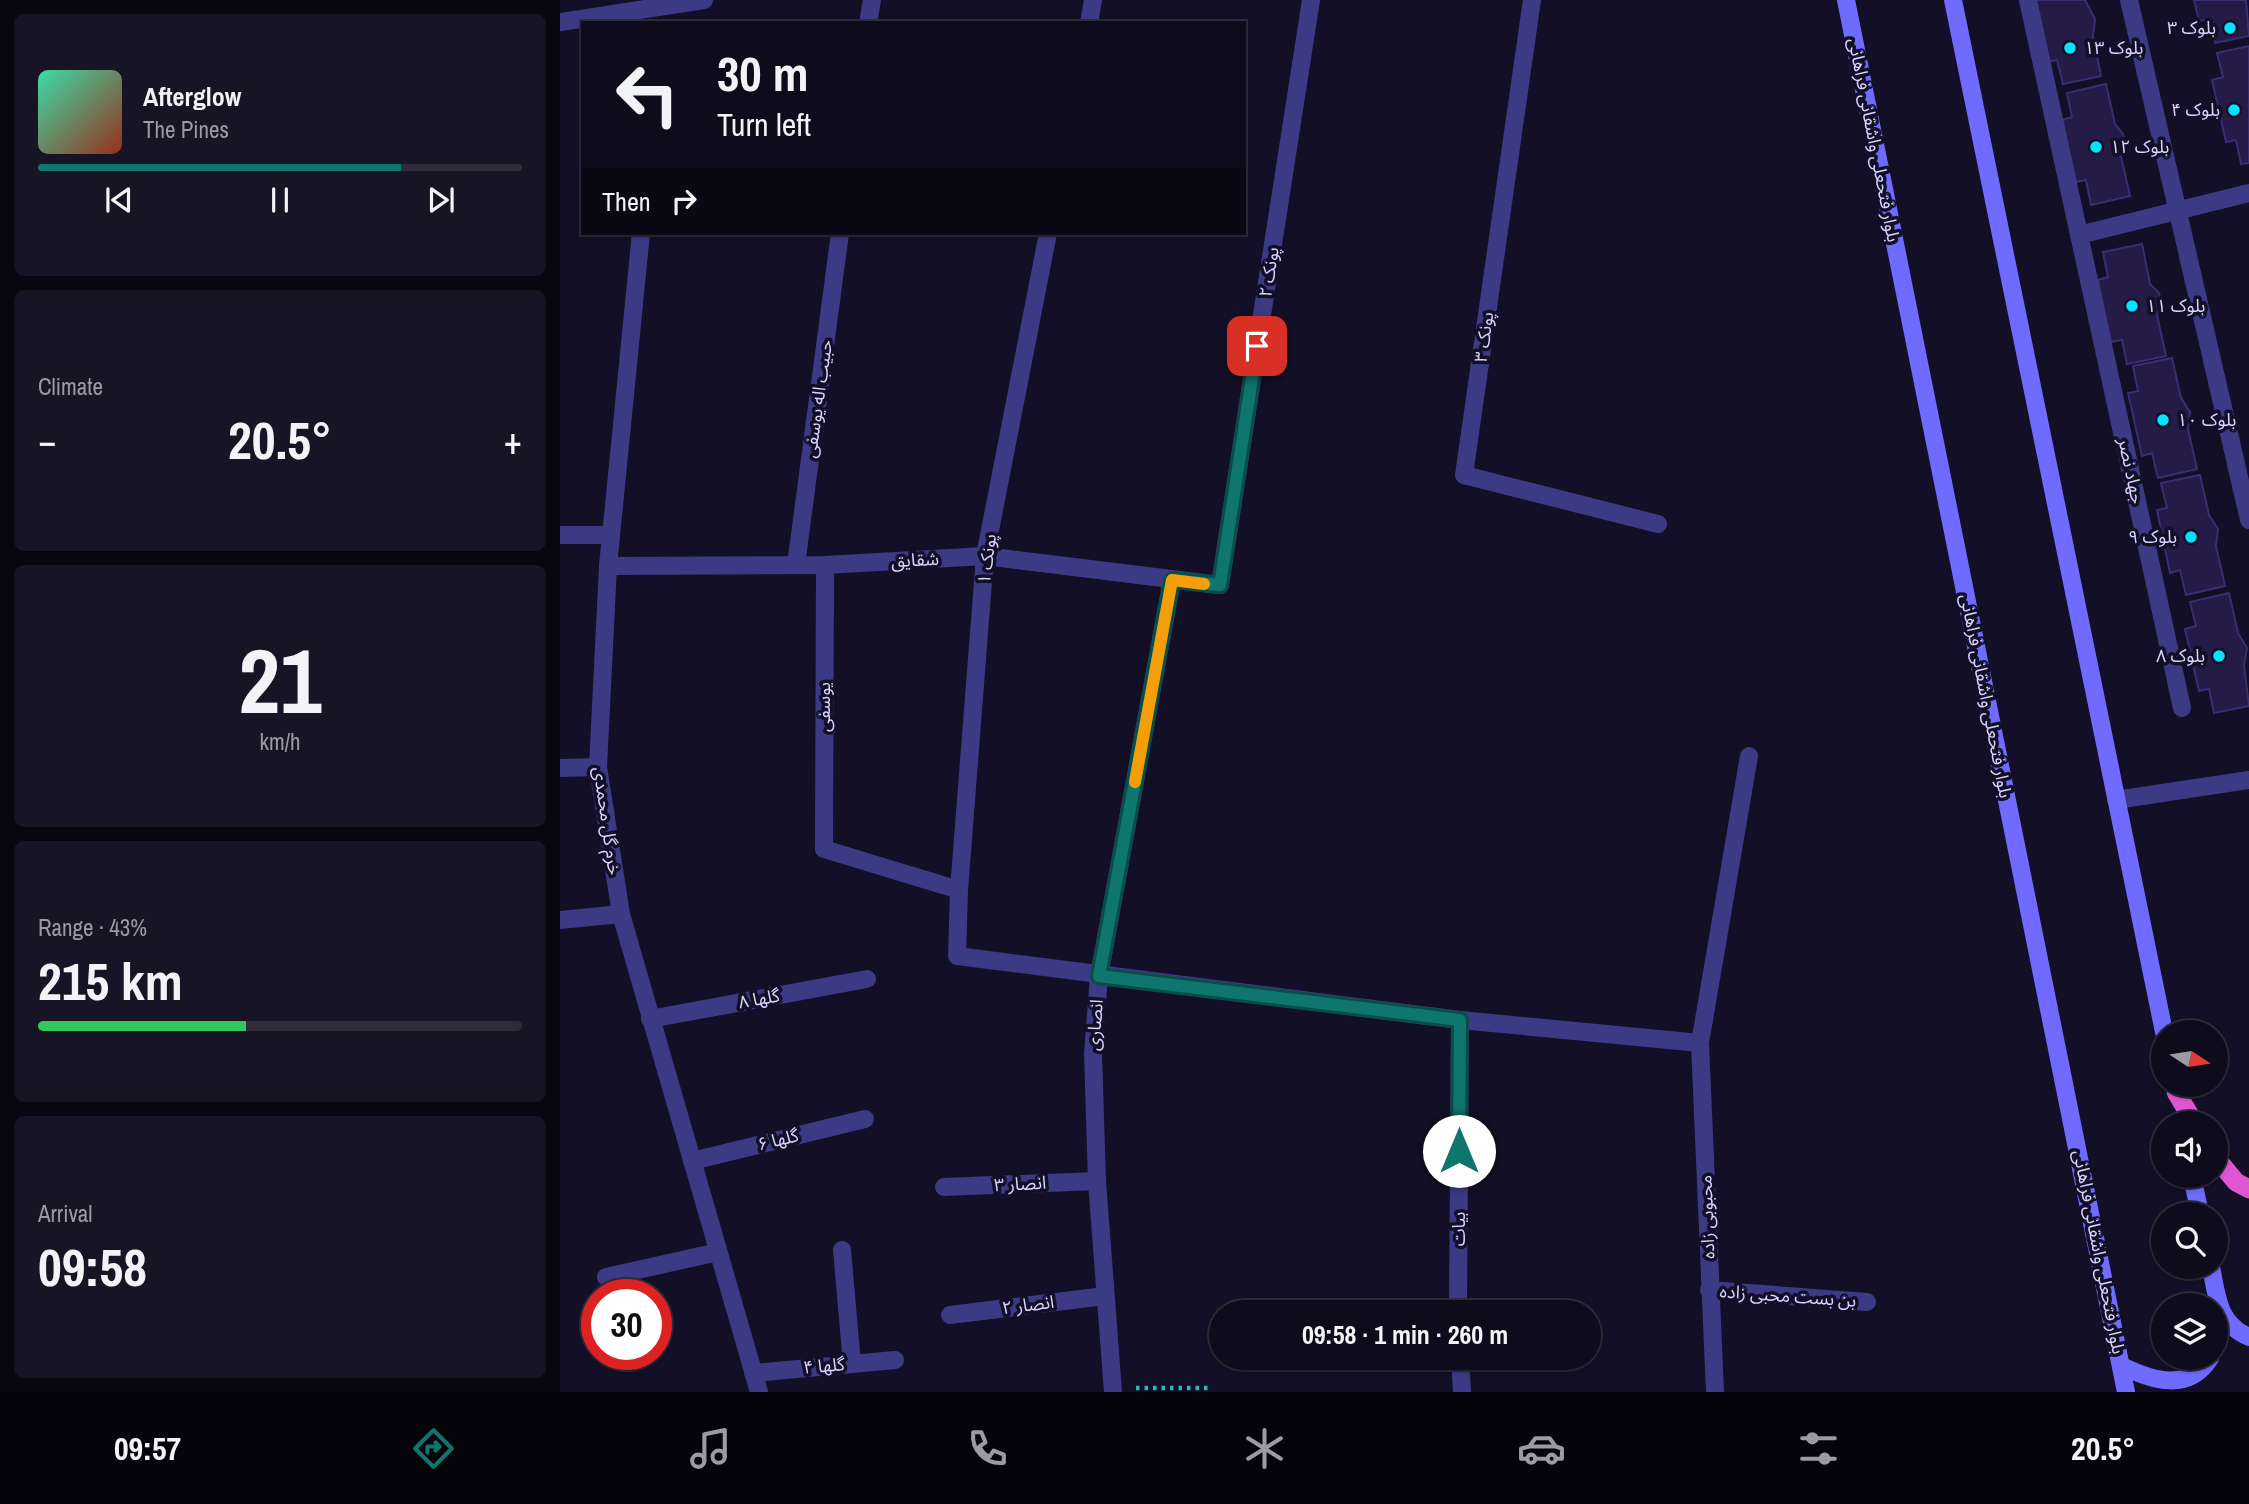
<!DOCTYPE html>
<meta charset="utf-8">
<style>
body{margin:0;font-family:"Archivo Narrow","Noto Sans Arabic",sans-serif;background:#171425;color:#f1f3f6;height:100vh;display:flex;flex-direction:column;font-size:26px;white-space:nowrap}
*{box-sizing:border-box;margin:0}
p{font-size:23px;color:#9b9ba3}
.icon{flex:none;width:38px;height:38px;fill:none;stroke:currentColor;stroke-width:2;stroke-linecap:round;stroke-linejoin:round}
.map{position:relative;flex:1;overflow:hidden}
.sheet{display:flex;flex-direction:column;gap:14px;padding:14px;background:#08060f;width:560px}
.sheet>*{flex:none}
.guide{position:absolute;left:21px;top:21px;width:665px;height:214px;border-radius:0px;box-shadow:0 2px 5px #0004,0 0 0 2px #2e2b3b;background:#0e0b1c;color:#f1f3f6;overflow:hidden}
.needle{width:46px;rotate:102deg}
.tools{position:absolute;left:1591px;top:1020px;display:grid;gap:14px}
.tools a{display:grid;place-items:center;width:77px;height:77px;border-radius:50%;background:#0e0b1c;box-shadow:0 2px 5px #0004,0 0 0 2px #2e2b3b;font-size:35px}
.speed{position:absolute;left:21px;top:1279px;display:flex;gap:14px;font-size:35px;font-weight:700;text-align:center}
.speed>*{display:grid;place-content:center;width:91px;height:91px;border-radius:50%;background:#0e0b1c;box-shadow:0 2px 5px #0004,0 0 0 2px #2e2b3b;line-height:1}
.speed .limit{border:10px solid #d22;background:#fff;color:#111}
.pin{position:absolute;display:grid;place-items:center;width:60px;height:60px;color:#fff;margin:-30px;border-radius:14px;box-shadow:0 4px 10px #0006}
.me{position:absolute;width:77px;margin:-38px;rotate:0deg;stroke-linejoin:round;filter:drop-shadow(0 0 5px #0008)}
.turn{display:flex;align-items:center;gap:24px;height:147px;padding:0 21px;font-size:32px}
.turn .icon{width:91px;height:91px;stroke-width:2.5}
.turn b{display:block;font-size:49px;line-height:60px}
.then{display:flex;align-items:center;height:66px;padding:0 21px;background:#0003;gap:14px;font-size:26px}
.big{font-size:52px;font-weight:700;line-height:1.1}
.sheet .widget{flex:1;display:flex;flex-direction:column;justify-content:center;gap:10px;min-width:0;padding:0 24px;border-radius:10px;background:#171425}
.sheet .dial{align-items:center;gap:0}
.dial b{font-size:91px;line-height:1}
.song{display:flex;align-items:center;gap:21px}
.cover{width:84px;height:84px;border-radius:10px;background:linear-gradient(135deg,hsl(160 70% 55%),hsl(10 70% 35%))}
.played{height:7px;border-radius:4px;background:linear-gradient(90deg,#0f766e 75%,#2e2b3b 75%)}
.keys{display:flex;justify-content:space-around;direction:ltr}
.heat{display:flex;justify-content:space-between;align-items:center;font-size:38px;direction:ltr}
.charge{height:10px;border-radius:5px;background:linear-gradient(90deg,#34c759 43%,#2e2b3b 0)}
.trip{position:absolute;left:649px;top:1300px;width:392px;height:70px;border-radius:35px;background:#0e0b1c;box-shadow:0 2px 5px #0004,0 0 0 2px #2e2b3b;font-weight:700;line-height:70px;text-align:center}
.dock{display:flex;height:112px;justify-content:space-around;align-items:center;background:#06040b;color:#9b9ba3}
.dock .icon{width:49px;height:49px}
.dock .selected{color:#0f766e}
.dock b{font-size:32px;color:#f1f3f6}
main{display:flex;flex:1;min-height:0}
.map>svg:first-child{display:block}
</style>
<main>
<section class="sheet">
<div class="widget">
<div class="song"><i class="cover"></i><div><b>Afterglow</b><p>The Pines</p></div></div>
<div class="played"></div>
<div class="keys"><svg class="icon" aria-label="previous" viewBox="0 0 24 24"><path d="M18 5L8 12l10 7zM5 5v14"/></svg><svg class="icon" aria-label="pause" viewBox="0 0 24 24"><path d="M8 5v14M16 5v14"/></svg><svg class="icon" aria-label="next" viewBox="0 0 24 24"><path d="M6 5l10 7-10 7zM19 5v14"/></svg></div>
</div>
<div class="widget"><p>Climate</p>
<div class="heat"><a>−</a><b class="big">20.5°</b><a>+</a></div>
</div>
<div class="widget dial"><b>21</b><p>km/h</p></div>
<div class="widget"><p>Range · 43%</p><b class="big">215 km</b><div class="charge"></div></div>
<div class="widget"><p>Arrival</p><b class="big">09:58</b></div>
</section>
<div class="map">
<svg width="1689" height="1392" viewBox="0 0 1689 1392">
<rect width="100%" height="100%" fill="#130f26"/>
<g fill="#241b47" stroke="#3b2d73" stroke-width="2">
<polygon points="1474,0 1525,0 1535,19 1533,36 1541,76 1503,84 1497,60 1487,62"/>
<polygon points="1634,0 1686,0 1689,36 1655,43 1650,19 1639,21"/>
<polygon points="1689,46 1689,163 1681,164 1676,140 1666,142 1652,80 1663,77 1657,53"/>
<polygon points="1546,84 1555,124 1563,134 1565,144 1561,156 1570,196 1531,205 1526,180 1516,182 1502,120 1512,117 1507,93"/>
<polygon points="1582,244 1590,284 1599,293 1601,304 1597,315 1606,356 1567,364 1562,340 1551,342 1538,280 1548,277 1543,252"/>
<polygon points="1612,358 1621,398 1630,412 1628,429 1637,469 1598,478 1592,453 1582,456 1568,393 1578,391 1573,366"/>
<polygon points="1640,475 1649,515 1658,529 1656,546 1665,586 1626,595 1620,570 1610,573 1597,510 1607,508 1601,483"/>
<polygon points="1669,593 1678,633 1687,648 1684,665 1689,706 1654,713 1649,689 1639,691 1625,629 1636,626 1630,602"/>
</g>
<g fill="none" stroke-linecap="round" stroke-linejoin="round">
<polyline stroke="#2fb8b0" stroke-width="4.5" stroke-dasharray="3.5 5" stroke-linecap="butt" points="576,1388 649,1388"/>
<g stroke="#3d3a85" stroke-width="18">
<polyline points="972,0 904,475 1098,524"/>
<polyline points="1468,0 1622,708"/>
<polyline points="1569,0 1689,520"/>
<polyline points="308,23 312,0"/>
<polyline points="529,23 533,0"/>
<polyline points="488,233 425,556 399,890 397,956 900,1020 1140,1043"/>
<polyline points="1519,235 1689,193"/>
<polyline points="0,535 51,535"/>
<polyline points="236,565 280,233"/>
<polyline points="265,565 264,849 399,890"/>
<polyline points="48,566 265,565 425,556 660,585 751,0"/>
<polyline points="0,768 38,767"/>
<polyline points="1556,800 1689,780"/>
<polyline points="0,920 61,914"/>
<polyline points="90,1019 307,979"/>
<polyline points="132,1161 305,1119"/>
<polyline points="384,1187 537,1181"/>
<polyline points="282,1250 292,1364"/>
<polyline points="46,1277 158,1252"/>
<polyline points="1149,1290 1307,1302"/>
<polyline points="722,1307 898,1309"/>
<polyline points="898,1312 900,1020"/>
<polyline points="390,1315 545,1296"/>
<polyline points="900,1358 902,1392"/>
<polyline points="193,1373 335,1360"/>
<polyline points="553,1392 537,1181 533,1054 539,976 612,580"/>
<polyline points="1155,1392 1140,1043 1189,756"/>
</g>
<g stroke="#3d3a85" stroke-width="18">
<polyline points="0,22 144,0"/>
<polyline points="81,233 48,566 38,767 61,914 199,1392"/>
</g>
<g stroke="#6f6bff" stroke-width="18">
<polyline points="1286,0 1566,1392"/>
<polyline points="1393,0 1604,1032"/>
<polyline points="1632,1176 1640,1214"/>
<path d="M 1651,1267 C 1657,1297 1658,1324 1689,1337"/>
<polyline points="1656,1347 1660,1315"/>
<path d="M 1562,1366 C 1593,1381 1629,1392 1650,1358"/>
</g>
<g stroke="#e055d1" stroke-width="19">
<polyline points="1616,1092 1635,1124"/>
<polyline points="1656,1158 1676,1182 1689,1189"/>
</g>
</g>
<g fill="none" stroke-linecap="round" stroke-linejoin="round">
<g stroke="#0a4d48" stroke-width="18">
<polyline id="route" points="697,346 660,585 612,580 539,976 900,1020 899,1151"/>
</g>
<use href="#route" stroke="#0f766e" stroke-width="12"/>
<polyline stroke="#f59e0b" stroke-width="12" points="575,782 612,580 644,584"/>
</g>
<g fill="#00e5ff" stroke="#130f26" stroke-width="2.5">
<circle cx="1670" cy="28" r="7"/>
<circle cx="1510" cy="48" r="7"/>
<circle cx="1674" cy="110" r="7"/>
<circle cx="1536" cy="147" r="7"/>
<circle cx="1572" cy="306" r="7"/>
<circle cx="1603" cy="420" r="7"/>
<circle cx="1631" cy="537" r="7"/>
<circle cx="1659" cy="656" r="7"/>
</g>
<g text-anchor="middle" stroke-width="7" stroke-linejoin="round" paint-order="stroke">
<g font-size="18" fill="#d9d4ff" stroke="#130f26" text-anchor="end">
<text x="1656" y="34">بلوک ۳</text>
<text x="1524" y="54" text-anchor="start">بلوک ۱۳</text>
<text x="1660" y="116">بلوک ۴</text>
<text x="1550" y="153" text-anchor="start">بلوک ۱۲</text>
<text x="1586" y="312" text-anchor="start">بلوک ۱۱</text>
<text x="1617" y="426" text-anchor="start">بلوک ۱۰</text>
<text x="1617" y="543">بلوک ۹</text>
<text x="1645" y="662">بلوک ۸</text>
</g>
<g font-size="18" fill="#d9d4ff" stroke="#130f26">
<text transform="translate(1314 140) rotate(79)" y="6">بلوار فتحعلی واشقانی فراهانی</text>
<text transform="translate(709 272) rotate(-81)" y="6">پونک ۲</text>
<text transform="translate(924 337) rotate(-82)" y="6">پونک ۳</text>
<text transform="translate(258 399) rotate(-82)" y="6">حبیب اله یوسفی</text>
<text transform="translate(1571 471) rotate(78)" y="6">جهاد نصر</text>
<text transform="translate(427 559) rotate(-83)" y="6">پونک ۱</text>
<text transform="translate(355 560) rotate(-3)" y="6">شقایق</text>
<text transform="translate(1426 696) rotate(79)" y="6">بلوار فتحعلی واشقانی فراهانی</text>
<text transform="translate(264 707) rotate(-90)" y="6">یوسفی</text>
<text transform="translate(47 821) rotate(82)" y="6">خرم گل محمدی</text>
<text transform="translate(199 999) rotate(-10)" y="6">گلها ۸</text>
<text transform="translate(535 1025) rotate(-86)" y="6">انصاری</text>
<text transform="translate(218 1140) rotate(-14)" y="6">گلها ۶</text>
<text transform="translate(460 1184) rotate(-3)" y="6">انصار ۳</text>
<text transform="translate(1147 1217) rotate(-92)" y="6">محبوبی زاده</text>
<text transform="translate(899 1229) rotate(-90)" y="6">بیات</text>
<text transform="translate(1539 1252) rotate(79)" y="6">بلوار فتحعلی واشقانی فراهانی</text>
<text transform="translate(1228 1296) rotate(4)" y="6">بن بست محبی زاده</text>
<text transform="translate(468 1305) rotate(-7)" y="6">انصار ۲</text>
<text transform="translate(264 1366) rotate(-5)" y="6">گلها ۴</text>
</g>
</g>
</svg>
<div class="tools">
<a><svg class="needle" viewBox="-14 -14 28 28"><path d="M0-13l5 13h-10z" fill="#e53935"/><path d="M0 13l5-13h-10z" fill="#9b9ba3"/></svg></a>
<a><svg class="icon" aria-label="sound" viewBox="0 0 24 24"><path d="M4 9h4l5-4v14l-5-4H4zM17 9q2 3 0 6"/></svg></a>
<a><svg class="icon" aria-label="search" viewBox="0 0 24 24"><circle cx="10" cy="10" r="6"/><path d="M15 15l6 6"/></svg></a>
<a><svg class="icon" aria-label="layers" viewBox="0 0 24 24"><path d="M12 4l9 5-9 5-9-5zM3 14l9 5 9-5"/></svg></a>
</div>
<div class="speed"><div class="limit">30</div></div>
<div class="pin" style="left:697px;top:346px;background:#d93025"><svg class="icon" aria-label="arrive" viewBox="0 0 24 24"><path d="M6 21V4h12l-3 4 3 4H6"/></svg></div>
<svg class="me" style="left:899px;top:1151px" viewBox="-20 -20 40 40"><circle r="19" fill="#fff"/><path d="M0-13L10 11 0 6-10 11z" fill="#0f766e"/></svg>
<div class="trip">09:58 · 1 min · 260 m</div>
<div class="guide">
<div class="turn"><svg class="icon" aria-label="left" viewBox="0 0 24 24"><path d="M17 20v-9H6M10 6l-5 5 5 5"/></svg><div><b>30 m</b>Turn left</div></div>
<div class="then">Then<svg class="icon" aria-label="right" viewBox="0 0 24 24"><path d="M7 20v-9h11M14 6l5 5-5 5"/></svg></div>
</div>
</div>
</main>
<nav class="dock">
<b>09:57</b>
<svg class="icon selected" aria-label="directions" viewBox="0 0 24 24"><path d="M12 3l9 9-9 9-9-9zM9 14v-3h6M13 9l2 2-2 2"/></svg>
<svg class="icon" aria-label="music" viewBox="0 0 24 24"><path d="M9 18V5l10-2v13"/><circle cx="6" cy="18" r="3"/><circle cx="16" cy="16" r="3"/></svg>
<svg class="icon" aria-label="phone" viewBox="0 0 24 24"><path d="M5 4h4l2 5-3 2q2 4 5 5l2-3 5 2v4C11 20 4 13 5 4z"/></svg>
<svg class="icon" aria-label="climate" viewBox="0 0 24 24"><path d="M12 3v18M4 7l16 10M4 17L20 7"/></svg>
<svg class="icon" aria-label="car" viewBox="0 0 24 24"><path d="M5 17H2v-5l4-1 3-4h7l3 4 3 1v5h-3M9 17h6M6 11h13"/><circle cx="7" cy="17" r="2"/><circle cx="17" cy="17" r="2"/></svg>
<svg class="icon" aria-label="filters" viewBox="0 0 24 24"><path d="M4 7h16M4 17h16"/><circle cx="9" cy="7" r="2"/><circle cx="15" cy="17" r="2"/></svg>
<b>20.5°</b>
</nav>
